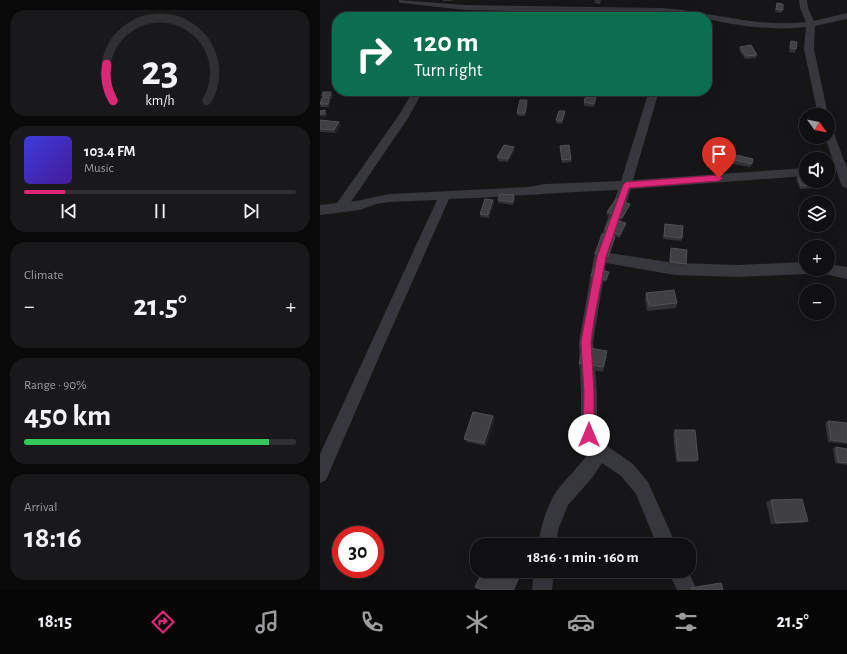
<!DOCTYPE html>
<meta charset="utf-8">
<style>
body{margin:0;font-family:"Alegreya Sans",sans-serif;background:#19191b;color:#f1f3f6;height:100vh;display:flex;flex-direction:column;font-size:15px;white-space:nowrap}
*{box-sizing:border-box;margin:0}
p{font-size:13px;color:#9c9d9f}
.icon{flex:none;width:22px;height:22px;fill:none;stroke:currentColor;stroke-width:2;stroke-linecap:round;stroke-linejoin:round}
.map{position:relative;flex:1;overflow:hidden}
.sheet{display:flex;flex-direction:column;gap:10px;padding:10px;background:#09090a;width:320px}
.sheet>*{flex:none}
.hud{position:absolute;left:12px;top:12px;width:380px;height:84px;border-radius:16px;box-shadow:0 4px 16px #0002,0 0 0 1px #303032;background:#0b6e4f;color:#fff;overflow:hidden}
.needle{width:26px;rotate:123deg}
.fabs{position:absolute;left:479px;top:108px;display:grid;gap:8px}
.fabs a{display:grid;place-items:center;width:36px;height:36px;border-radius:50%;background:#101012;box-shadow:0 4px 16px #0002,0 0 0 1px #303032;font-size:20px}
.speed{position:absolute;left:12px;top:526px;display:flex;gap:8px;font-size:20px;font-weight:700;text-align:center}
.speed>*{display:grid;place-content:center;width:52px;height:52px;border-radius:50%;background:#101012;box-shadow:0 4px 16px #0002,0 0 0 1px #303032;line-height:1}
.speed .limit{border:6px solid #d22;background:#fff;color:#111}
.pin{position:absolute;display:grid;place-items:center;width:34px;height:34px;color:#fff;margin:-41px -17px;border-radius:50% 50% 50% 0;rotate:-45deg;box-shadow:0 0 4px #0007}
.pin .icon{rotate:45deg}
.me{position:absolute;width:44px;margin:-22px;rotate:0deg;stroke-linejoin:round;filter:drop-shadow(0 0 3px #0008)}
.turn{display:flex;align-items:center;gap:14px;height:84px;padding:0 16px;font-size:18px}
.turn .icon{width:52px;height:52px;stroke-width:2.5}
.turn b{display:block;font-size:28px;line-height:34px}
.big{font-size:30px;font-weight:600;line-height:1.1}
.sheet .card{flex:1;display:flex;flex-direction:column;justify-content:center;gap:6px;min-width:0;padding:0 14px;border-radius:16px;background:#19191b}
.sheet .dial{align-items:center;gap:0}
.dial svg{height:104px;overflow:visible;fill:none;stroke:#303032;stroke-width:7;stroke-linecap:round;text-anchor:middle}
.dial text{fill:#f1f3f6;stroke:none}
.song{display:flex;align-items:center;gap:12px}
.cover{width:48px;height:48px;border-radius:6px;background:linear-gradient(135deg,hsl(240 70% 55%),hsl(260 70% 35%))}
.played{height:4px;border-radius:2px;background:linear-gradient(90deg,#db2777 15%,#303032 15%)}
.keys{display:flex;justify-content:space-around;direction:ltr}
.heat{display:flex;justify-content:space-between;align-items:center;font-size:22px;direction:ltr}
.charge{height:6px;border-radius:3px;background:linear-gradient(90deg,#34c759 90%,#303032 0)}
.trip{position:absolute;left:150px;top:538px;width:226px;height:40px;border-radius:16px;background:#101012;box-shadow:0 4px 16px #0002,0 0 0 1px #303032;font-weight:600;line-height:40px;text-align:center}
.tabs{display:flex;height:64px;justify-content:space-around;align-items:center;background:#060607;color:#9c9d9f}
.tabs .icon{width:28px;height:28px}
.tabs .on{color:#db2777}
.tabs b{font-size:18px;color:#f1f3f6}
main{display:flex;flex:1;min-height:0}
.map>svg:first-child{display:block}
</style>
<main>
<section class="sheet">
<div class="card dial"><svg viewBox="0 0 100 80">
<path d="M14 69A42 42 0 1 1 86 69"/>
<path d="M14 69A42 42 0 0 1 9 41" stroke="#db2777"/>
<text x="50" y="56" font-size="32" font-weight="700">23</text>
<text x="50" y="72" font-size="11">km/h</text>
</svg></div>
<div class="card">
<div class="song"><i class="cover"></i><div><b>103.4 FM</b><p>Music</p></div></div>
<div class="played"></div>
<div class="keys"><svg class="icon" aria-label="previous" viewBox="0 0 24 24"><path d="M18 5L8 12l10 7zM5 5v14"/></svg><svg class="icon" aria-label="pause" viewBox="0 0 24 24"><path d="M8 5v14M16 5v14"/></svg><svg class="icon" aria-label="next" viewBox="0 0 24 24"><path d="M6 5l10 7-10 7zM19 5v14"/></svg></div>
</div>
<div class="card"><p>Climate</p>
<div class="heat"><a>−</a><b class="big">21.5°</b><a>+</a></div>
</div>
<div class="card"><p>Range · 90%</p><b class="big">450 km</b><div class="charge"></div></div>
<div class="card"><p>Arrival</p><b class="big">18:16</b></div>
</section>
<div class="map">
<svg width="527" height="590" viewBox="0 0 527 590">
<rect width="100%" height="100%" fill="#161618"/>
<g fill="none" stroke-linecap="round" stroke-linejoin="round">
<g fill="#37383d" fill-rule="evenodd">
<path d="M 79,0 L 145,5 L 341,8 C 390,11 436,28 486,22 L 480,8 L 479,0 L 487,0 L 488,8 L 494,21 L 527,13 L 527,19 L 495,26 L 494,49 L 508,115 L 498,115 L 484,49 L 486,27 C 453,31 420,26 387,19 L 387,17 L 341,14 L 145,10 L 82,3 L 79,3 Z"/>
<path d="M 93,91 L 103,91 L 88,118 L 31,202 L 70,194 L 208,187 L 225,184 L 301,181 L 329,91 L 339,91 L 313,180 L 486,168 L 486,176 L 311,189 L 289,253 L 355,263 L 418,265 L 486,262 L 486,269 L 492,269 L 491,272 L 486,274 L 418,277 L 355,275 L 286,263 L 273,342 L 277,392 L 277,433 L 286,445 L 313,464 L 328,482 L 356,545 L 337,545 L 316,494 L 301,476 L 282,463 L 272,478 L 248,505 L 238,530 L 236,545 L 218,545 C 220,530 227,505 236,492 C 246,478 260,466 270,451 L 261,435 L 261,392 L 259,342 L 274,257 L 298,190 C 242,192 186,197 129,199 L 62,350 L 6,480 L 0,483 L 0,454 L 117,200 L 70,202 L 56,204 L 40,210 L 0,215 L 0,205 L 17,203 L 79,115 Z"/>
<polygon points="508,127 512,128 513,131 527,168 527,188 523,187 521,184 505,137 508,137"/>
<polygon points="508,264 527,267 527,279 500,273 498,269 508,269"/>
<polygon points="214,571 234,571 232,590 212,590"/>
<polygon points="348,571 368,571 377,590 357,590"/>
</g>
</g>
<g fill="#323236">
<rect x="123" y="0" width="9" height="1"/>
<polygon points="275,0 281,0 280,4 274,3"/>
<polygon points="457,3 463,10 461,13 455,12"/>
<polygon points="471,41 476,49 475,53 469,52 470,45"/>
<polygon points="420,47 437,55 436,58 425,59 419,50"/>
<polygon points="39,91 49,91 48,92 40,92"/>
<polygon points="285,91 299,91 299,95 285,94"/>
<polygon points="11,92 13,95 12,99 10,99 11,101 9,107 1,107 0,105 0,103 3,98 2,96"/>
<polygon points="277,93 277,96 274,107 264,106 264,102"/>
<polygon points="208,104 205,116 198,116 197,113"/>
<polygon points="245,114 242,124 236,123 236,120"/>
<polygon points="0,120 21,125 16,133 0,132"/>
<polygon points="403,144 412,155 411,158 401,157 402,147"/>
<polygon points="241,149 251,159 252,162 242,163"/>
<polygon points="195,150 188,162 178,161 177,157"/>
<polygon points="416,155 432,164 430,167 413,164"/>
<polygon points="478,177 503,185 502,188 480,189 476,180"/>
<polygon points="194,195 195,198 193,205 178,203 178,200"/>
<polygon points="173,200 174,203 169,218 161,217 160,214"/>
<polygon points="310,204 309,207 301,221 287,215 287,212"/>
<polygon points="306,223 305,226 300,238 285,233 285,230"/>
<polygon points="345,224 362,238 361,241 343,239"/>
<polygon points="295,237 294,240 288,259 275,257 275,254"/>
<polygon points="351,248 366,264 365,267 349,265"/>
<polygon points="288,274 286,282 271,278 271,276"/>
<polygon points="326,293 357,303 356,308 327,311 325,298"/>
<polygon points="287,356 283,372 259,367 259,363"/>
<polygon points="173,416 175,419 166,446 147,442 144,439"/>
<polygon points="508,421 527,423 527,444 508,442 505,423"/>
<polygon points="355,430 378,460 376,462 356,462 353,434"/>
<polygon points="516,447 527,449 527,465 515,463 513,448"/>
<polygon points="451,500 488,521 483,523 451,524 446,502"/>
<polygon points="397,583 401,583 403,590 368,590 368,588"/>
</g>
<g fill="#212124">
<polygon points="11,92 13,95 12,99 10,96"/>
<polygon points="277,93 277,96 274,107 274,104"/>
<polygon points="9,97 11,101 9,107 8,104"/>
<polygon points="207,100 208,104 205,116 205,113"/>
<polygon points="5,110 7,114 7,117 2,118 0,115"/>
<polygon points="245,111 245,114 242,124 242,121"/>
<polygon points="19,122 21,125 16,133 14,130"/>
<polygon points="194,147 195,150 188,162 188,159"/>
<polygon points="194,195 195,198 193,205 193,202"/>
<polygon points="173,200 174,203 169,218 168,215"/>
<polygon points="310,204 309,207 301,221 302,218"/>
<polygon points="306,223 305,226 300,238 300,235"/>
<polygon points="173,416 175,419 166,446 164,443"/>
<polygon points="183,571 185,571 200,578 195,590 193,590"/>
</g>
<g fill="#3f3f44" stroke="#4f5156">
<polygon points="457,3 463,4 463,10 456,9"/>
<rect x="333" y="16" width="7" height="1"/>
<polygon points="471,41 477,42 476,49 470,48"/>
<polygon points="431,45 437,55 426,56 420,47"/>
<polygon points="3,92 11,92 10,96 2,96"/>
<polygon points="267,92 277,93 274,104 264,102"/>
<polygon points="9,97 8,104 0,104 2,98"/>
<polygon points="200,100 207,100 205,113 197,113"/>
<polygon points="5,110 5,114 0,115 0,111"/>
<polygon points="239,111 245,111 242,121 236,120"/>
<polygon points="0,120 19,122 14,130 0,129"/>
<polygon points="403,144 412,145 412,155 402,154"/>
<polygon points="184,145 194,147 188,159 177,157"/>
<polygon points="249,145 251,159 242,160 240,146"/>
<polygon points="416,155 433,159 432,164 415,160"/>
<polygon points="478,177 486,177 486,181 502,181 503,185 481,186"/>
<polygon points="180,194 194,195 193,202 178,200"/>
<polygon points="165,199 173,200 168,215 160,214"/>
<polygon points="296,199 310,204 302,218 287,212"/>
<polygon points="290,219 306,223 300,235 285,230"/>
<polygon points="345,224 363,226 362,238 344,236"/>
<polygon points="282,234 295,237 288,257 275,254"/>
<polygon points="351,248 367,250 366,264 350,262"/>
<polygon points="274,268 289,272 286,280 271,276"/>
<polygon points="354,290 357,303 329,306 326,293"/>
<polygon points="263,347 287,351 283,367 259,363"/>
<polygon points="153,412 173,416 164,443 144,439"/>
<polygon points="508,421 527,423 527,442 511,440"/>
<polygon points="355,430 375,430 378,460 358,460"/>
<polygon points="516,447 527,449 527,463 518,462"/>
<polygon points="482,499 488,521 456,523 451,500"/>
<polygon points="163,571 183,571 198,579 193,590 162,590 155,587"/>
<polygon points="401,583 403,590 371,590 371,588"/>
</g>
<polygon fill="#db2777" stroke="#8e194d" points="399,175 403,178 399,181 309,188 286,257 274,320 271,342 274,392 274,435 273,439 269,440 265,439 263,435 264,392 261,342 265,320 277,257 303,185 306,182"/>
</svg>
<div class="fabs">
<a><svg class="needle" viewBox="-14 -14 28 28"><path d="M0-13l5 13h-10z" fill="#e53935"/><path d="M0 13l5-13h-10z" fill="#9c9d9f"/></svg></a>
<a><svg class="icon" aria-label="sound" viewBox="0 0 24 24"><path d="M4 9h4l5-4v14l-5-4H4zM17 9q2 3 0 6"/></svg></a>
<a><svg class="icon" aria-label="layers" viewBox="0 0 24 24"><path d="M12 4l9 5-9 5-9-5zM3 14l9 5 9-5"/></svg></a>
<a>+</a>
<a>−</a>
</div>
<div class="speed"><div class="limit">30</div></div>
<div class="pin" style="left:399px;top:178px;background:#d93025"><svg class="icon" aria-label="arrive" viewBox="0 0 24 24"><path d="M6 21V4h12l-3 4 3 4H6"/></svg></div>
<svg class="me" style="left:269px;top:435px" viewBox="-20 -20 40 40"><circle r="19" fill="#fff"/><path d="M0-13L10 11 0 6-10 11z" fill="#db2777"/></svg>
<div class="trip">18:16 · 1 min · 160 m</div>
<div class="hud">
<div class="turn"><svg class="icon" aria-label="right" viewBox="0 0 24 24"><path d="M7 20v-9h11M14 6l5 5-5 5"/></svg><div><b>120 m</b>Turn right</div></div>
</div>
</div>
</main>
<nav class="tabs">
<b>18:15</b>
<svg class="icon on" aria-label="directions" viewBox="0 0 24 24"><path d="M12 3l9 9-9 9-9-9zM9 14v-3h6M13 9l2 2-2 2"/></svg>
<svg class="icon" aria-label="music" viewBox="0 0 24 24"><path d="M9 18V5l10-2v13"/><circle cx="6" cy="18" r="3"/><circle cx="16" cy="16" r="3"/></svg>
<svg class="icon" aria-label="phone" viewBox="0 0 24 24"><path d="M5 4h4l2 5-3 2q2 4 5 5l2-3 5 2v4C11 20 4 13 5 4z"/></svg>
<svg class="icon" aria-label="climate" viewBox="0 0 24 24"><path d="M12 3v18M4 7l16 10M4 17L20 7"/></svg>
<svg class="icon" aria-label="car" viewBox="0 0 24 24"><path d="M5 17H2v-5l4-1 3-4h7l3 4 3 1v5h-3M9 17h6M6 11h13"/><circle cx="7" cy="17" r="2"/><circle cx="17" cy="17" r="2"/></svg>
<svg class="icon" aria-label="filters" viewBox="0 0 24 24"><path d="M4 7h16M4 17h16"/><circle cx="9" cy="7" r="2"/><circle cx="15" cy="17" r="2"/></svg>
<b>21.5°</b>
</nav>
